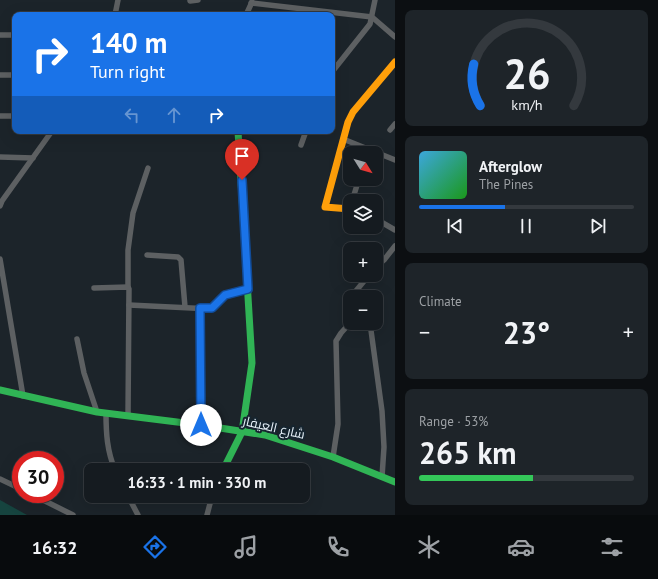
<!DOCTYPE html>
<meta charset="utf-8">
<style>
body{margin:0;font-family:"PT Sans",Cairo,sans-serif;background:#1e2429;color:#f1f3f6;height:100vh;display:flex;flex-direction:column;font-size:15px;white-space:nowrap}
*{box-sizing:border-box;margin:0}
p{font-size:13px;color:#9da1a5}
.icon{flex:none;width:22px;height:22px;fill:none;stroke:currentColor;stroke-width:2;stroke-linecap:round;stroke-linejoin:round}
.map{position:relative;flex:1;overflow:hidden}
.panel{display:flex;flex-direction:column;gap:10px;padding:10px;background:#0c0f12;width:263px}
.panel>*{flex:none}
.hud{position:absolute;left:12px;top:12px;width:323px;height:122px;border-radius:8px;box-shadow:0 4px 16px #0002,0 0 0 1px #34393e;background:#1a73e8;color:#fff;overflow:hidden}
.needle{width:26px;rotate:127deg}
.fabs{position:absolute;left:343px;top:146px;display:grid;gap:8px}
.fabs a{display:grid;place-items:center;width:40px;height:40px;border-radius:8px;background:#151b20;box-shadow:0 4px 16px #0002,0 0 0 1px #34393e;font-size:20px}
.speed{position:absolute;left:12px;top:451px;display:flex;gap:8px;font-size:20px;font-weight:700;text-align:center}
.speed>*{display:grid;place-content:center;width:52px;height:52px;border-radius:50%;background:#151b20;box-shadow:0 4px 16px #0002,0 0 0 1px #34393e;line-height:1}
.speed .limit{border:6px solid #d22;background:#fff;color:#111}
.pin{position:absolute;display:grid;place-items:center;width:34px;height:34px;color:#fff;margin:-41px -17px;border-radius:50% 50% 50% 0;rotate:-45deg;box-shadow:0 0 4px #0007}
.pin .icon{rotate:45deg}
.me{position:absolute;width:44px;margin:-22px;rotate:0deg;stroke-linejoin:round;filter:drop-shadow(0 0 3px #0008)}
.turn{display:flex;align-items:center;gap:14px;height:84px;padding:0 12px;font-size:18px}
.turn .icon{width:52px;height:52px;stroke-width:2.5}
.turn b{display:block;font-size:28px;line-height:34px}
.lanes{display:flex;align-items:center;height:38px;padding:0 12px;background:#0003;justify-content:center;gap:20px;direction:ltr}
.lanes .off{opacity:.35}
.big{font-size:30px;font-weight:600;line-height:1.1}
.panel .widget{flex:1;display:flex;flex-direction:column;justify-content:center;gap:6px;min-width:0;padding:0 14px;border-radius:8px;background:#1e2429}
.panel .dial{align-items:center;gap:0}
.dial svg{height:104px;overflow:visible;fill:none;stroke:#34393e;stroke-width:7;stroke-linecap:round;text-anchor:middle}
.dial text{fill:#f1f3f6;stroke:none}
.song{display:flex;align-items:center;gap:12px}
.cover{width:48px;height:48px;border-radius:6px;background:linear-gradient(135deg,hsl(200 70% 55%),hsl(120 70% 35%))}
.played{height:4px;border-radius:2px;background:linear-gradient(90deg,#1a73e8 40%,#34393e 40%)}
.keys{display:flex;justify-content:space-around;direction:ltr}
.heat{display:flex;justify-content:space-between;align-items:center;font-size:22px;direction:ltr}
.charge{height:6px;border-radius:3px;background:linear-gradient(90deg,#34c759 53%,#34393e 0)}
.trip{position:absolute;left:84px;top:463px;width:226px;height:40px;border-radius:8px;background:#151b20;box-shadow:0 4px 16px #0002,0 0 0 1px #34393e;font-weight:600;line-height:40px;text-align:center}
.tab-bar{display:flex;height:64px;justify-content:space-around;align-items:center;background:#080b0d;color:#9da1a5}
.tab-bar .icon{width:28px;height:28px}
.tab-bar .current{color:#1a73e8}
.tab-bar b{font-size:18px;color:#f1f3f6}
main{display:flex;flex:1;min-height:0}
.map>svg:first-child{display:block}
</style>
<main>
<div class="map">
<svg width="395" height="515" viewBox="0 0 395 515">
<rect width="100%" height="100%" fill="#1c242a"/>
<polygon fill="#16443f" points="0,500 27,515 0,515"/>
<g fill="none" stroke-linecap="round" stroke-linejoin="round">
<g stroke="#5d6062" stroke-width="5.5">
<polyline points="190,1 198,0"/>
<polyline points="251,3 372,17 395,37"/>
<polyline points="115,15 118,0"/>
<polyline points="246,15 252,2"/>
<polyline points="0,35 15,35"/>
<polyline points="332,72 370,24 375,0"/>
<polyline points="0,75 15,75"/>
<polyline points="0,116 15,116"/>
<polyline points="390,130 395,124"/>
<polyline points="343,139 395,160"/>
<polyline points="301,145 306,131"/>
<polyline points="0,157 33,158"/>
<polyline points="352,201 359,179"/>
<polyline points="0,206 2,201 52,131"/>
<polyline points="376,219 395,230"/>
<polyline points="147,255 178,257 181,260 185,307"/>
<polyline points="0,259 23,396"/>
<polyline points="376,267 384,260 395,246"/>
<polyline points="128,287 128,250 133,213 148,168"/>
<polyline points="94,288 128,287 129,289 128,416"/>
<polyline points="351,297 369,275"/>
<polyline points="129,305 212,309 225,295 230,293 248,289"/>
<polyline points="350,305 350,310"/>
<polyline points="201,308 201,425"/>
<polyline points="370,323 382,411 384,447 382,477"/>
<polyline points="77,339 84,373 97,412"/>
<path d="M 106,413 C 106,433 107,451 115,470"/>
<polyline points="333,457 338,424 336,341 341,333 350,323"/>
<polyline points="0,479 21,489"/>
<polyline points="31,494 73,515"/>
<polyline points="128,496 138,515"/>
<polyline points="207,515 212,496"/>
</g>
<g stroke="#30b455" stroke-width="7">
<polyline points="0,390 97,412 201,425 265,435 333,457 395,482"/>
<polyline points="223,470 242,432 252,363 238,131"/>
</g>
<polyline stroke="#ff9f0a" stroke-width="7" points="350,209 325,207 348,122 353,112 395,62"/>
</g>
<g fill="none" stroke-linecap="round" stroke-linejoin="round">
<g stroke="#114b97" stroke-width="10">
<polyline id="route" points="201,425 200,308 212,308 225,295 248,289 242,180"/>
</g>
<use href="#route" stroke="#1a73e8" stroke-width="7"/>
</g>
<g text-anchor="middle" stroke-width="4" stroke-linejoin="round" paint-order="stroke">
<g font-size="13" fill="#e8f2fa" stroke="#162530">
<text transform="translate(274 427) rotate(13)" y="5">شارع العيفار</text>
</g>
</g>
</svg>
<div class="fabs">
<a><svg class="needle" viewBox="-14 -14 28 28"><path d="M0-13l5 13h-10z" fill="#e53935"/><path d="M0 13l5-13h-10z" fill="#9da1a5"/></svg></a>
<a><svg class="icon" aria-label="layers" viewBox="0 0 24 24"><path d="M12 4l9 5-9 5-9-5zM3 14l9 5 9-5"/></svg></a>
<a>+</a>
<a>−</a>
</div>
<div class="speed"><div class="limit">30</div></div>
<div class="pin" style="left:242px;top:180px;background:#d93025"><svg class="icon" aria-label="arrive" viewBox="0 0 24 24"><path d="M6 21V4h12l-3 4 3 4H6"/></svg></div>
<svg class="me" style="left:201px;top:425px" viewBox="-20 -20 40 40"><circle r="19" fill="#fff"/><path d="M0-13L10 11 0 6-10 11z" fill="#1a73e8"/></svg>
<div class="trip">16:33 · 1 min · 330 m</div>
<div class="hud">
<div class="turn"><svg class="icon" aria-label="right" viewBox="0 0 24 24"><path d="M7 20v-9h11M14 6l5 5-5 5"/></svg><div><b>140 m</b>Turn right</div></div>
<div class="lanes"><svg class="icon off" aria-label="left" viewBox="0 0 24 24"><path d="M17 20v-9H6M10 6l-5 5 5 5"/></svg><svg class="icon off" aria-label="ahead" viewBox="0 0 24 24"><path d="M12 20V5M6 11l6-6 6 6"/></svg><svg class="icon" aria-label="right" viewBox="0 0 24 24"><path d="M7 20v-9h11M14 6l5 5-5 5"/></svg></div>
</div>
</div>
<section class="panel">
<div class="widget dial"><svg viewBox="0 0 100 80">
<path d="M14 69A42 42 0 1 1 86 69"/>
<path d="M14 69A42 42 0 0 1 9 37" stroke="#1a73e8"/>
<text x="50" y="56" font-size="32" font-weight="700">26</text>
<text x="50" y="72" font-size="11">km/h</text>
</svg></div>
<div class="widget">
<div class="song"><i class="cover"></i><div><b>Afterglow</b><p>The Pines</p></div></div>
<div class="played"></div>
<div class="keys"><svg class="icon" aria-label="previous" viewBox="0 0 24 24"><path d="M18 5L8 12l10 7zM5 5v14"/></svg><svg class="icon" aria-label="pause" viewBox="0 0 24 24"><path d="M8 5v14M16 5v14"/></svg><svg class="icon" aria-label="next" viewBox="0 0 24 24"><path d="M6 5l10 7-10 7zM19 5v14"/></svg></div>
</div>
<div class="widget"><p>Climate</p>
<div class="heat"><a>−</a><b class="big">23°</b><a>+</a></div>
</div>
<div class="widget"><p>Range · 53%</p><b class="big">265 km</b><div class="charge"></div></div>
</section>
</main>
<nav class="tab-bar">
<b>16:32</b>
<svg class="icon current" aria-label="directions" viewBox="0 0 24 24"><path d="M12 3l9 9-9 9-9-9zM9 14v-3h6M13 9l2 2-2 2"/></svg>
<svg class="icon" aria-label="music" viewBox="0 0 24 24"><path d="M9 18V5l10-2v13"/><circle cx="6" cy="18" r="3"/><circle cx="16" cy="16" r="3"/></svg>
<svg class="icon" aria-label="phone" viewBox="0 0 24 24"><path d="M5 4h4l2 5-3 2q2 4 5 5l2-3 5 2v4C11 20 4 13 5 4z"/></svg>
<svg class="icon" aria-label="climate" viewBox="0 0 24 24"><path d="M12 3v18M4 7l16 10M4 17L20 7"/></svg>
<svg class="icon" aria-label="car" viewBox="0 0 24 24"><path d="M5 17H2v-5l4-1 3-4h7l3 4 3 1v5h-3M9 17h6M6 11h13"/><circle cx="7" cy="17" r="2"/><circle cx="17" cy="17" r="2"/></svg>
<svg class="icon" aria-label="filters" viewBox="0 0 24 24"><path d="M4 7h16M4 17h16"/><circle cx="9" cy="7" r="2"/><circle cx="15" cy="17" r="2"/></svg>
</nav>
